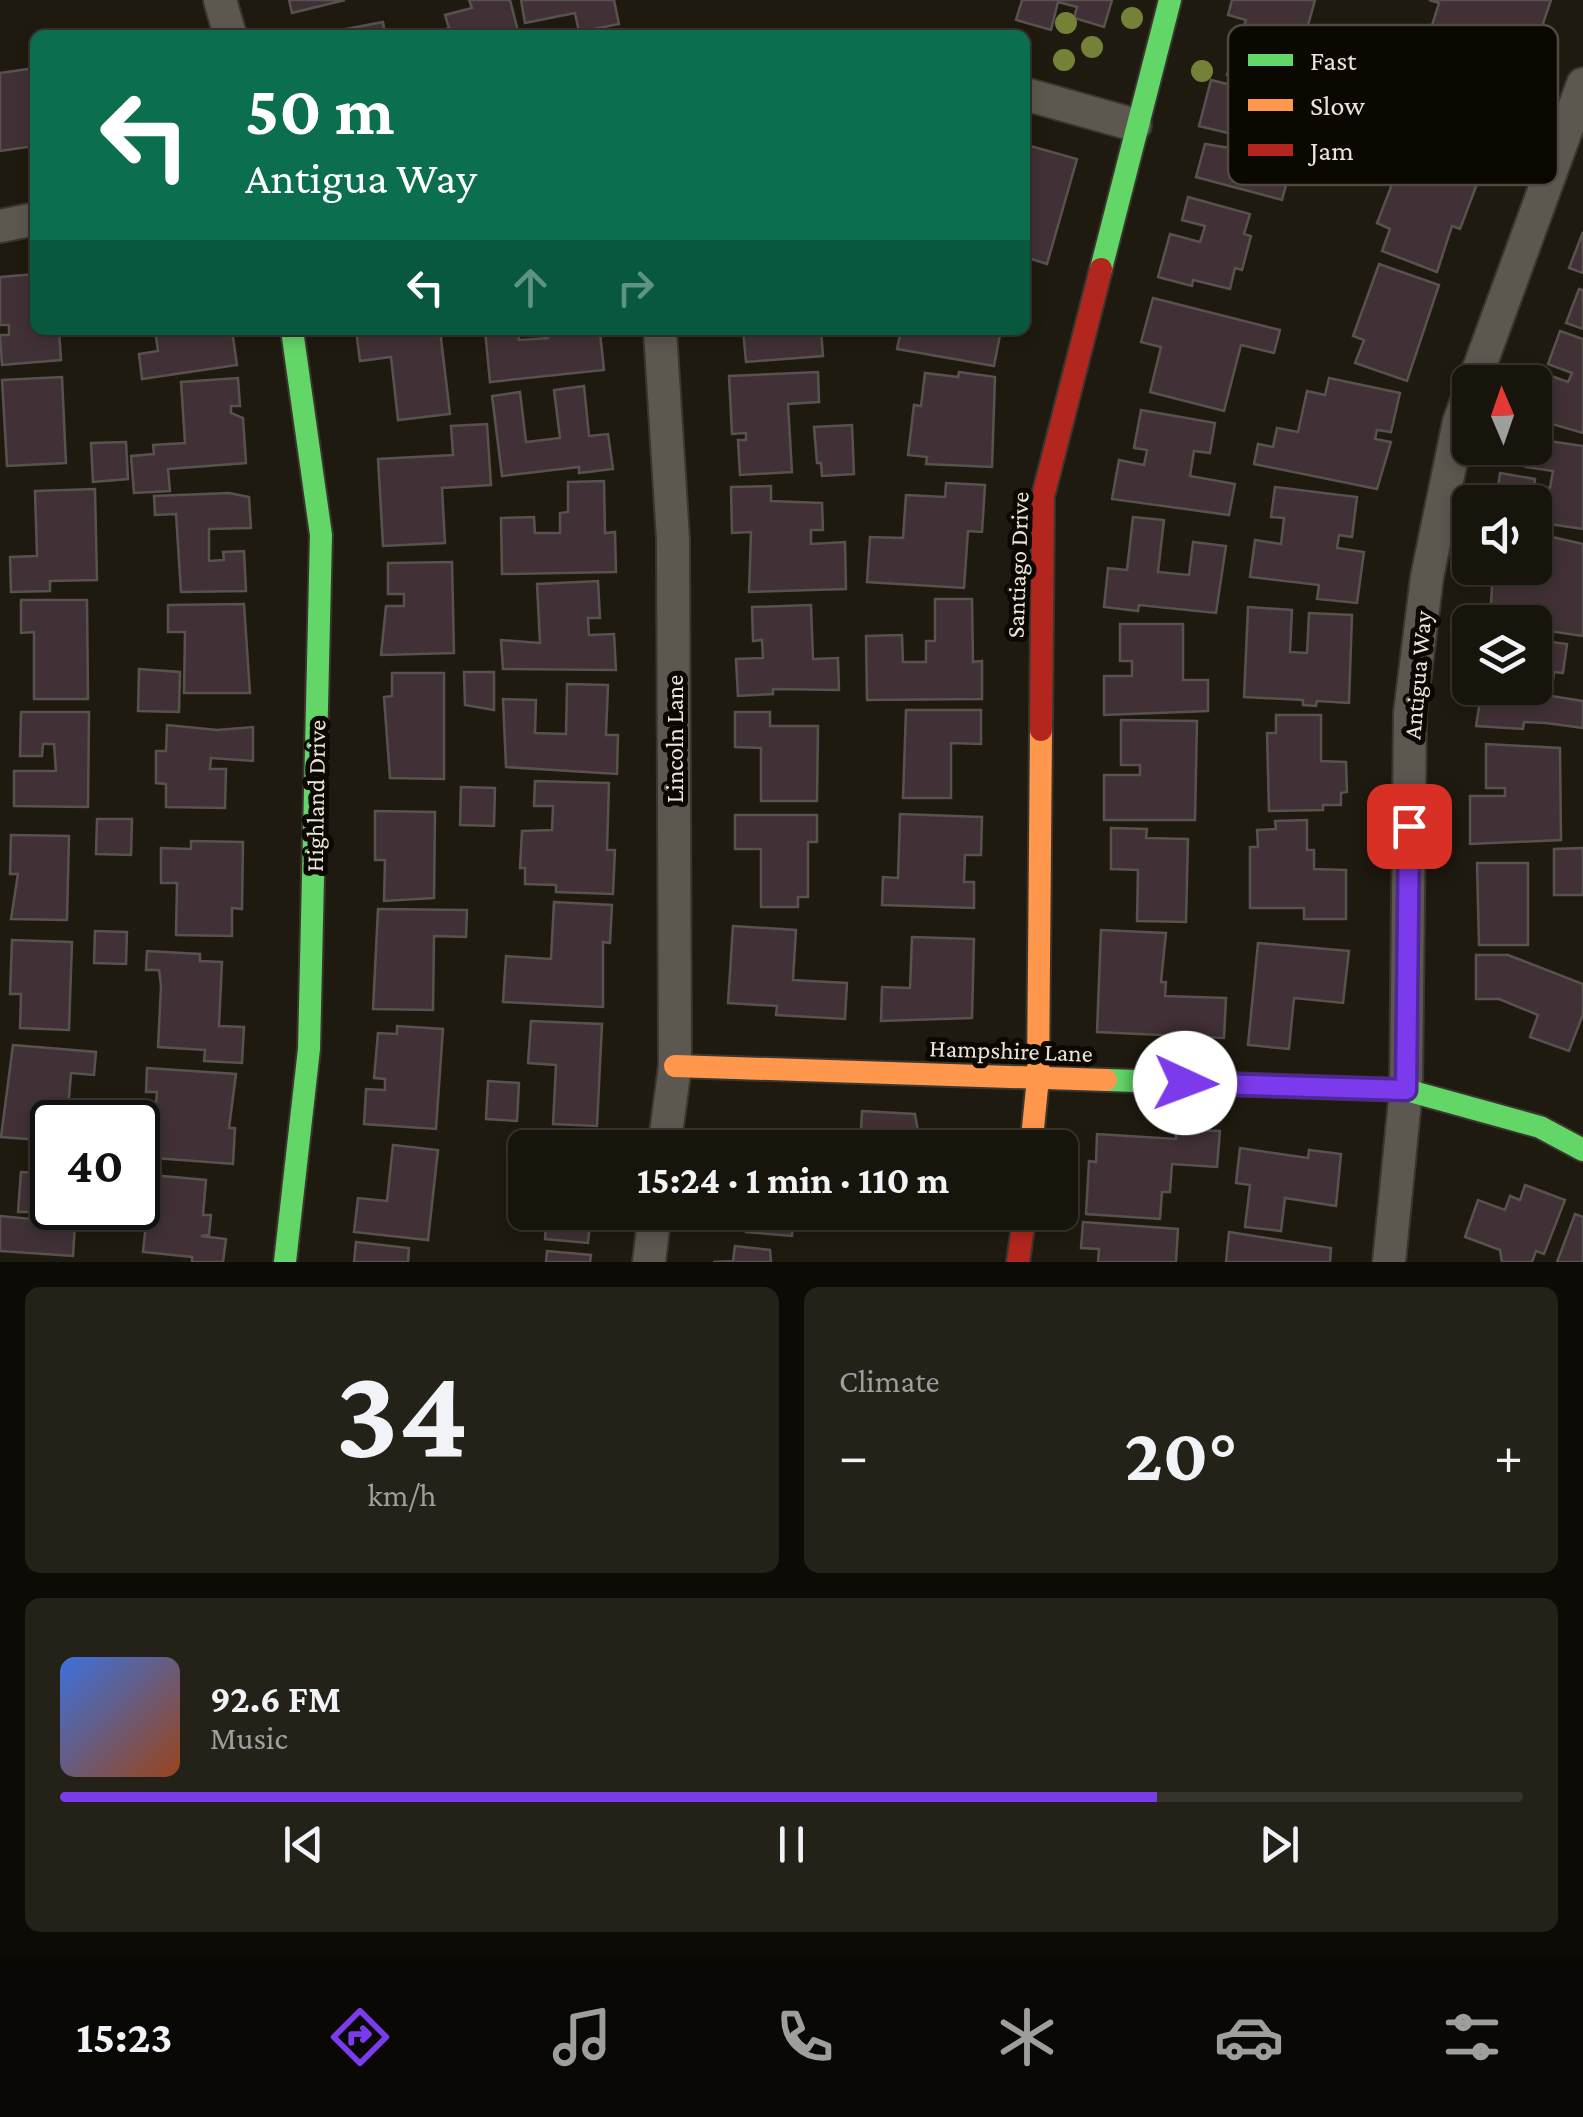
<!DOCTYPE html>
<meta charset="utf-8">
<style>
body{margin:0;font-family:"Crimson Pro",serif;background:#242119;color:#f1f3f6;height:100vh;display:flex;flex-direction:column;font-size:38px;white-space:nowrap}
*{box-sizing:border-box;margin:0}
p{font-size:32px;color:#9e9e9d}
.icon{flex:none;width:55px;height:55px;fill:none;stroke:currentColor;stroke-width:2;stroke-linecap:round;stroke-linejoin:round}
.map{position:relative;height:1262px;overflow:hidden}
.details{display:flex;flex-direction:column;gap:25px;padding:25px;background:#0d0b06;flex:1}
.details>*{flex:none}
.guide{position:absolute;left:30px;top:30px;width:1000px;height:305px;border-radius:15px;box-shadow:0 5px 15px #0003,0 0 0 2px #36332c;background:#0b6e4f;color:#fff;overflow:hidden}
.needle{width:65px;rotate:358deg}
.buttons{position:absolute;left:1452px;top:365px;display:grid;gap:20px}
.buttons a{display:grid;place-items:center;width:100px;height:100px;border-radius:15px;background:#17140b;box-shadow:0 5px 15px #0003,0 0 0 2px #36332c;font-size:50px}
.speed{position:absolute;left:30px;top:1100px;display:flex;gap:20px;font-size:50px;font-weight:700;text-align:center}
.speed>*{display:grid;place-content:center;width:130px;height:130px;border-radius:50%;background:#17140b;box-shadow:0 5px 15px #0003,0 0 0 2px #36332c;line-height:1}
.speed .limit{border:5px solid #111;border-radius:15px;background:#fff;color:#111}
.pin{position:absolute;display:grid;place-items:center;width:85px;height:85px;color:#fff;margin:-42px;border-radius:20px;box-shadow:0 5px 15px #0006}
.me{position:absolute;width:110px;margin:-55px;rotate:92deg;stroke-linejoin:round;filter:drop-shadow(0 0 8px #0008)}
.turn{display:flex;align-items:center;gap:35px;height:210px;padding:0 50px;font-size:45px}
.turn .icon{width:130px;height:130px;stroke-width:2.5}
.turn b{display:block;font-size:70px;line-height:85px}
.lanes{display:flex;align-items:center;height:95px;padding:0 50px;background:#0003;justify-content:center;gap:50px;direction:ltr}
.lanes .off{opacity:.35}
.big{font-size:75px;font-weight:700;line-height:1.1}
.details .widget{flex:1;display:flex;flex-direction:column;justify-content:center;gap:15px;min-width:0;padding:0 35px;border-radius:15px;background:#242119}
.details .dial{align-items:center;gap:0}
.dial b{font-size:130px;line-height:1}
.song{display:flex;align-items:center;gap:30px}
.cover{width:120px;height:120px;border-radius:15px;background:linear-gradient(135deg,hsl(220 70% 55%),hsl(20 70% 35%))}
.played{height:10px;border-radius:5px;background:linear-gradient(90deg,#7c3aed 75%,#36332c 75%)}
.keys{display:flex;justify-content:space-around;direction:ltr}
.heat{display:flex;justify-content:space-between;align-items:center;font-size:55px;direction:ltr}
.details .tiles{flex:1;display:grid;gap:25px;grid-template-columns:1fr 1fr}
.widget:last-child{grid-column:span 2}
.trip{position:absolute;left:508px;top:1130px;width:570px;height:100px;border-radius:15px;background:#17140b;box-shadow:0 5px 15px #0003,0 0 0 2px #36332c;font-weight:700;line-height:100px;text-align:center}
.menu{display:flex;height:160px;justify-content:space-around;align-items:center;background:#090804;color:#9e9e9d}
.menu .icon{width:70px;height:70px}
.menu .selected{color:#7c3aed}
.menu b{font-size:45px;color:#f1f3f6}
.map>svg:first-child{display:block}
</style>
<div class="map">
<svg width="1583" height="1262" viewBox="0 0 1583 1262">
<rect width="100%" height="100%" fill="#1f1a0f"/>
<g fill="#413136" stroke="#58524f" stroke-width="2.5">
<polygon points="289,0 345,0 292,13"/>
<polygon points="469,0 510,0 519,35 428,35 449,28 445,15 472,8"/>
<polygon points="521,0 614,0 619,24 579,32 575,13 525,23"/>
<polygon points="1022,0 1112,0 1104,27 1074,18 1077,7 1058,2 1051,30 1016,20"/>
<polygon points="1232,0 1315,0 1302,47 1334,56 1321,101 1227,75 1246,20 1228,15"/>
<polygon points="1429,0 1551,0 1526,74 1428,38 1439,3"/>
<polygon points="383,22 385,35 326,35 325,33"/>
<polygon points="35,68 35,146 0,151 0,73"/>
<polygon points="1211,80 1267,94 1264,103 1306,114 1299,140 1307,142 1297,180 1288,178 1282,200 1196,177 1205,144 1249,151 1254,133 1234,128 1232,134 1199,126"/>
<polygon points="1027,145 1077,159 1047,264 1025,257 1025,203 1030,185 1025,184"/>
<polygon points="1403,156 1418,158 1477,184 1460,229 1452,226 1437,272 1382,251 1390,229 1377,223"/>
<polygon points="1188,197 1250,214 1244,234 1251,236 1242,270 1235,268 1230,289 1193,280 1192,286 1158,277 1170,234 1200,242 1205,226 1182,220"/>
<polygon points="1583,232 1583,273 1569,268"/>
<polygon points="1379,264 1439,285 1407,381 1355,363 1364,340 1353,336"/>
<polygon points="35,274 35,330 59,330 61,360 2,365 0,335 9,335 9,325 0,325 0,277"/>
<polygon points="1579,289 1583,290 1583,329 1566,323"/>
<polygon points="1153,298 1280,330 1274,353 1241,345 1224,411 1150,392 1161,347 1141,342"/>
<polygon points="155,330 232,330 237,365 142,379 139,354 158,351"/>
<polygon points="356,330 440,330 450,414 398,420 391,357 360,361"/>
<polygon points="485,330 518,330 519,340 548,338 547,330 600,332 604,370 490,382"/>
<polygon points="743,330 821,330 823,356 746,362"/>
<polygon points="901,330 1001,330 994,366 897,349"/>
<polygon points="1560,331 1583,339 1583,433 1535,419 1535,382 1530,382 1535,370 1568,382 1572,373 1548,364"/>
<polygon points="818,372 819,402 788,404 792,472 740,475 738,440 746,440 746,433 732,434 729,376"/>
<polygon points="959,372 995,377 992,467 926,464 927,457 908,455 914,405 921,406 925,373 958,377"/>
<polygon points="62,377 66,463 7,466 2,380"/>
<polygon points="238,378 240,406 231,406 231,413 243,418 246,463 168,469 170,491 134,493 131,456 154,454 153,445 185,443 181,382"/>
<polygon points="1329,378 1400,393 1391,432 1377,430 1375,439 1391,442 1377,489 1254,464 1258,444 1273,447 1277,428 1298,432 1307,391 1325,395"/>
<polygon points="584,386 589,436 608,434 613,469 579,473 579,467 502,476 492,396 520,392 526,442 560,438 554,390"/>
<polygon points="1141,410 1215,423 1210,453 1194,451 1190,476 1235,484 1229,515 1112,499 1119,460 1144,465 1147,450 1134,448"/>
<polygon points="487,424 491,485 442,488 445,543 383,546 378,459 453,455 451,426"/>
<polygon points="852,425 854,474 822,476 821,463 817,463 814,427"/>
<polygon points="1535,439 1583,446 1583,529 1535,522 1535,502 1496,502 1500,473 1535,479 1534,486 1550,488 1553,471 1526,467"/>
<polygon points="126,442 128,479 93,482 91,443"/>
<polygon points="604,481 605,533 615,532 616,572 502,574 501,518 534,517 535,533 560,533 560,513 568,512 568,482"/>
<polygon points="946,483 985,485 982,532 968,531 964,588 867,582 870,537 903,538 906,495 945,497"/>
<polygon points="771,486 771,501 822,503 823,530 811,530 811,544 845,542 846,589 749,592 751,532 732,533 731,487"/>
<polygon points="1275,487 1357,497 1352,537 1339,535 1337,548 1364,552 1357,603 1317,599 1319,585 1250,577 1255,540 1281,544 1284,518 1271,517"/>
<polygon points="95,489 97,580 50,581 50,591 11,592 10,557 37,556 35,491"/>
<polygon points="229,493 249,497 251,528 209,529 209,561 224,560 223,552 244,551 246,591 181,592 176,514 155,515 154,496"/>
<polygon points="1133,517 1164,520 1158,572 1189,575 1193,542 1226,546 1216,613 1139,605 1138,611 1104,607 1108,568 1127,570"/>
<polygon points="1535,533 1583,544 1583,636 1535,629 1535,622 1490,620 1493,568 1535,568"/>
<polygon points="452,562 454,653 381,655 386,606 404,606 404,594 388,594 388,563"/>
<polygon points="598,581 600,618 588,618 589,635 614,634 616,670 503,669 501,640 540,643 537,584"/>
<polygon points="935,599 972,599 973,662 982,661 982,699 867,700 866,636 902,635 903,662 926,662 926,641 935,641"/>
<polygon points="21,600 87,600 88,699 34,699 34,632 21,633"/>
<polygon points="244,604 250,693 184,693 185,632 168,632 168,605"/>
<polygon points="811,605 813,659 838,658 839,690 773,689 773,694 738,696 736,659 763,658 762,640 753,641 752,607"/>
<polygon points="1248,607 1292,610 1290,652 1307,653 1309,613 1352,615 1349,703 1317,701 1316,706 1303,705 1303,700 1244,697"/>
<polygon points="1120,624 1183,624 1183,680 1208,680 1208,711 1104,715 1104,676 1132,676 1132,661 1120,661"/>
<polygon points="1535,640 1567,644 1563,673 1554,672 1551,696 1583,701 1583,728 1546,723 1524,722 1523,729 1476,726 1482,688 1535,688"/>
<polygon points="139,669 180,672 179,712 138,711"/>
<polygon points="464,672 494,672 494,710 465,705"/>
<polygon points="392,673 444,673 444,779 390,778 384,697 392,696"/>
<polygon points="567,684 608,685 606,735 618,735 617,774 506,767 503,699 536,700 535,733 566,734"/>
<polygon points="906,710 981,710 981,744 951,743 951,798 903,798"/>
<polygon points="21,712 89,712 88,807 14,806 14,771 56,771 54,744 43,744 42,756 20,756"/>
<polygon points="735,712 770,712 770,726 818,726 817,801 761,801 761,748 735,747"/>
<polygon points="1276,715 1321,715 1321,761 1346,762 1347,792 1341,793 1341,805 1323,805 1323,810 1269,811 1267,733 1276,733"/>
<polygon points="1121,720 1197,721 1195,820 1104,820 1104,775 1140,775 1140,765 1121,765"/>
<polygon points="167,725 217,730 253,727 253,761 211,758 210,769 226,769 225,808 166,807 166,784 156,783 156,751 166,751"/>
<polygon points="1486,744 1560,748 1561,840 1470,844 1470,796 1505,796 1505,788 1486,788"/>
<polygon points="535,781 609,783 607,850 615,850 613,894 556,892 556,885 525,884 525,868 520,868 522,831 552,830 553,806 534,806"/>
<polygon points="461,787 495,788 494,826 460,825"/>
<polygon points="375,811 435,812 434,898 384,901 385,860 375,860"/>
<polygon points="900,814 982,817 981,855 965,855 964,882 974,882 974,908 882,905 883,877 898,878"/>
<polygon points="735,815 817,815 817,842 808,842 808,897 798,897 798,907 761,907 761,849 735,849"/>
<polygon points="97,819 132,819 131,855 96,854"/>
<polygon points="1307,820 1307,850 1314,850 1314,869 1346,870 1346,919 1304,919 1304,908 1250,908 1250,847 1258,847 1257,830 1276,829 1275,821"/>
<polygon points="1111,828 1147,829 1146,838 1188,839 1186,922 1137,921 1138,870 1111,869"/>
<polygon points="11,835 69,836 67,920 11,919 18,874 10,874"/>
<polygon points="191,841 243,842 242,909 232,908 232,936 176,935 177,883 161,883 161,848 191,849"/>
<polygon points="1583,848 1583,895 1554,895 1554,849"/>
<polygon points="1477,863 1528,863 1528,945 1479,945"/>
<polygon points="554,902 612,905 610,943 603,942 603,1007 503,1002 506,956 551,959"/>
<polygon points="378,909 467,910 466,937 434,936 433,1010 373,1009"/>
<polygon points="733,926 796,930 793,980 847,983 845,1019 776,1015 777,1006 728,1003"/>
<polygon points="1101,930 1166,933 1161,982 1166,982 1165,996 1226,998 1224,1038 1097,1032"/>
<polygon points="95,931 127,932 126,964 94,963"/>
<polygon points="912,937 974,939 972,1018 881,1021 882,987 910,988"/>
<polygon points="12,940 72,942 69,1030 20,1028 21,994 10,994"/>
<polygon points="1258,943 1349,951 1343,1003 1294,998 1289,1049 1248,1045"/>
<polygon points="147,951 200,954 200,961 222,962 219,1026 244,1027 242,1063 204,1061 205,1050 158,1047 161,986 159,970 146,970"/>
<polygon points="1476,955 1508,955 1583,984 1583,1014 1569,1051 1530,1037 1538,1015 1499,999 1476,999"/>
<polygon points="531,1021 602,1024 597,1126 553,1124 556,1065 528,1063"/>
<polygon points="397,1026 443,1029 436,1129 364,1124 366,1089 385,1090 385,1079 374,1078 378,1033 397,1034"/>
<polygon points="13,1045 96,1052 94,1075 71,1073 68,1110 81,1111 80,1122 52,1122 52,1141 1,1137"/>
<polygon points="147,1068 236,1074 229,1128 235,1128 233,1164 142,1157 143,1137 153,1138 157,1092 146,1092"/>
<polygon points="488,1081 519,1083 517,1121 486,1119"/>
<polygon points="862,1111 915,1114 921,1148 860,1148"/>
<polygon points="1176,1129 1220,1131 1217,1167 1172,1164 1170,1192 1162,1192 1160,1219 1086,1214 1089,1161 1096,1162 1097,1134 1176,1139"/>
<polygon points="721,1130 817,1137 816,1148 719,1148"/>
<polygon points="393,1145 438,1150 428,1240 354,1232 358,1198 387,1201"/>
<polygon points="1240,1148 1308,1158 1309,1150 1341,1154 1336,1206 1285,1198 1281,1231 1245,1227 1250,1185 1236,1183"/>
<polygon points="21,1172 52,1174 52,1208 76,1208 73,1256 0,1251 0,1216 31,1219 32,1212 18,1212"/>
<polygon points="151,1175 206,1180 203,1215 211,1215 209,1235 201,1236 226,1239 223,1262 192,1262 192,1257 143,1252"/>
<polygon points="1525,1185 1565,1200 1544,1254 1536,1251 1532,1262 1502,1262 1500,1250 1465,1237 1478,1200 1505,1210 1510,1196 1520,1200"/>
<polygon points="547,1212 591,1212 588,1243 545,1239"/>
<polygon points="748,1212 793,1212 792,1236 746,1232"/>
<polygon points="1575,1214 1583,1217 1583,1262 1557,1262"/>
<polygon points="1083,1222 1178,1229 1176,1262 1098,1262 1099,1249 1081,1248"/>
<polygon points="1229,1232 1331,1248 1330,1262 1226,1262"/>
<polygon points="356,1242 409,1248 408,1262 354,1262"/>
<polygon points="735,1246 770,1250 771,1262 713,1262 733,1261"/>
<polygon points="547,1251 591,1255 590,1262 546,1262"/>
</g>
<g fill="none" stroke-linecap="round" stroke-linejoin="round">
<g stroke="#3a362f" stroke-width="36">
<g id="street">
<polyline points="220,0 230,35"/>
<polyline points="1025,94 1135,125"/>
<polyline points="0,226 35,219"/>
<polyline points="660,330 673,539 675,1066 664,1148"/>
<polyline points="1474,382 1583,84"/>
<polyline points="649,1262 655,1212"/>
<polyline points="1389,1262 1406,1090 1410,713 1427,577 1459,422 1470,392"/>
</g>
</g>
<g stroke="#3a362f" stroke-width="26">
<g id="fast">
<polyline points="1101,269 1170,0"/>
<polyline points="1106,1080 1406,1090 1540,1127 1583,1150"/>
<polyline points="285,1262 309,1049 321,535 292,330"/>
</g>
</g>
<g stroke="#3a362f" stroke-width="26">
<g id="slow">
<polyline points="675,1066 1106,1080"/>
<polyline points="1031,1148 1038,1078 1041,730"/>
</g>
</g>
<g stroke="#3a362f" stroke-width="26">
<g id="jam">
<polyline points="1041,730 1043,496 1101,269"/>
<polyline points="1018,1262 1025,1212"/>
</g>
</g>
<use href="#street" stroke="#5c5850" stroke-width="32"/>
<use href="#fast" stroke="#63d668" stroke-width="22"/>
<use href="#slow" stroke="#ff974d" stroke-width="22"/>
<use href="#jam" stroke="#b3261e" stroke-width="22"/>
</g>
<g fill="#768138">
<circle cx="1132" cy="18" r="11"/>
<circle cx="1066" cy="23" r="11"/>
<circle cx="1092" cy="47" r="11"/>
<circle cx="1064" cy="60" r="11"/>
<circle cx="1202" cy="71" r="11"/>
</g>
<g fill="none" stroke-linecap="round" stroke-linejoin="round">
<g stroke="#51269a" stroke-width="25">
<polyline id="route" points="1185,1083 1406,1090 1409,826"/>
</g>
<use href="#route" stroke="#7c3aed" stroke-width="18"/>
</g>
<g text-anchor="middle" stroke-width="10" stroke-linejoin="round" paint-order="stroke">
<g font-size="25" fill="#eae5d9" stroke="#0b0802">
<text transform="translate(1017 565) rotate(-88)" y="9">Santiago Drive</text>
<text transform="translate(1417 675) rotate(-85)" y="9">Antigua Way</text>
<text transform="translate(674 739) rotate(-90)" y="9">Lincoln Lane</text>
<text transform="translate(315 796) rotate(-89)" y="9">Highland Drive</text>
<text transform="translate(1011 1050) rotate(2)" y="9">Hampshire Lane</text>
</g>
</g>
<rect x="1228" y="25" width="330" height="160" rx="15" fill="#0b0802" stroke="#4e4a42" stroke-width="2.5"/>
<rect x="1248" y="54" width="45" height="12" fill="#63d668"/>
<rect x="1248" y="99" width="45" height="12" fill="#ff974d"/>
<rect x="1248" y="144" width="45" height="12" fill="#b3261e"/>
<g font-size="28" fill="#eae5d9">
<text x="1310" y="70">Fast</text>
<text x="1310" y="115">Slow</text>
<text x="1310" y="160">Jam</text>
</g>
</svg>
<div class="buttons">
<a><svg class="needle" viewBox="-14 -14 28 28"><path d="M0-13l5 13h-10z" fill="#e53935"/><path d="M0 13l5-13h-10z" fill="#9e9e9d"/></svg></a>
<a><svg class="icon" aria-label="sound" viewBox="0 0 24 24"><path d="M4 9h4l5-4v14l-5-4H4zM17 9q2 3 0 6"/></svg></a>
<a><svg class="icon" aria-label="layers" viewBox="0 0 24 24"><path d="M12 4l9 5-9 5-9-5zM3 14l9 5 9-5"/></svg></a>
</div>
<div class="speed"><div class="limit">40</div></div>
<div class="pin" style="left:1409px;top:826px;background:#d93025"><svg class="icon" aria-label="arrive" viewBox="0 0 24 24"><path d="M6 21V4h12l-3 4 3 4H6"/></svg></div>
<svg class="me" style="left:1185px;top:1083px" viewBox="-20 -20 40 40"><circle r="19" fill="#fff"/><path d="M0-13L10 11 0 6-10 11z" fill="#7c3aed"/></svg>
<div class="trip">15:24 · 1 min · 110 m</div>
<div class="guide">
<div class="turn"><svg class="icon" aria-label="left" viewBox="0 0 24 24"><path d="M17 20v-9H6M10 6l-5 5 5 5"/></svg><div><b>50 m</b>Antigua Way</div></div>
<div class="lanes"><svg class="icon" aria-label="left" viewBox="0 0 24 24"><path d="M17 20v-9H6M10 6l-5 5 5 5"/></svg><svg class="icon off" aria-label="ahead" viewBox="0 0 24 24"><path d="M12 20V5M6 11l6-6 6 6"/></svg><svg class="icon off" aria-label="right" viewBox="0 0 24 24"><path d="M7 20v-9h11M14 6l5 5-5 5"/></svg></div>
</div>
</div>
<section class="details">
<div class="tiles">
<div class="widget dial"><b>34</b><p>km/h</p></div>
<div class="widget"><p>Climate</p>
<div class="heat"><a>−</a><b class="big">20°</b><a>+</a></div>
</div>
<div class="widget">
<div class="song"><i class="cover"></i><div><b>92.6 FM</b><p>Music</p></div></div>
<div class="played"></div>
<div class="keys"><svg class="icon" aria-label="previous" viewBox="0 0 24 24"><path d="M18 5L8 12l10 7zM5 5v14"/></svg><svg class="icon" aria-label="pause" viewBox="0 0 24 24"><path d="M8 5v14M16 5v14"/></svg><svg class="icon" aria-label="next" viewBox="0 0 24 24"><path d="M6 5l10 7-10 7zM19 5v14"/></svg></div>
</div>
</div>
</section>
<nav class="menu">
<b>15:23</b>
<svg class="icon selected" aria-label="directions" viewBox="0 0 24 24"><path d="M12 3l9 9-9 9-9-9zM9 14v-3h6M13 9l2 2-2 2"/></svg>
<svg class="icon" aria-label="music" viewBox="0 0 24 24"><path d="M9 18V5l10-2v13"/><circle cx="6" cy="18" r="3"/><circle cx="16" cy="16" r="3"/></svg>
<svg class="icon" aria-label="phone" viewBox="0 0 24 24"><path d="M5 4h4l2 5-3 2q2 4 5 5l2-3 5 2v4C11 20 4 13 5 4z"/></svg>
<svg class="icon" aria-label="climate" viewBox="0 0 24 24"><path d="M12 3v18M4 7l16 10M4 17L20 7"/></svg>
<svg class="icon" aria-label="car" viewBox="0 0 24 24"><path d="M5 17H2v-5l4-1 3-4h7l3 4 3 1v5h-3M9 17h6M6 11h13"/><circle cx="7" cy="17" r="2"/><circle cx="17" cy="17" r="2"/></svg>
<svg class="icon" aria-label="filters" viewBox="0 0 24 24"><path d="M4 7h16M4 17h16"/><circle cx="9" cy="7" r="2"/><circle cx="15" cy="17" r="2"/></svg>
</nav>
